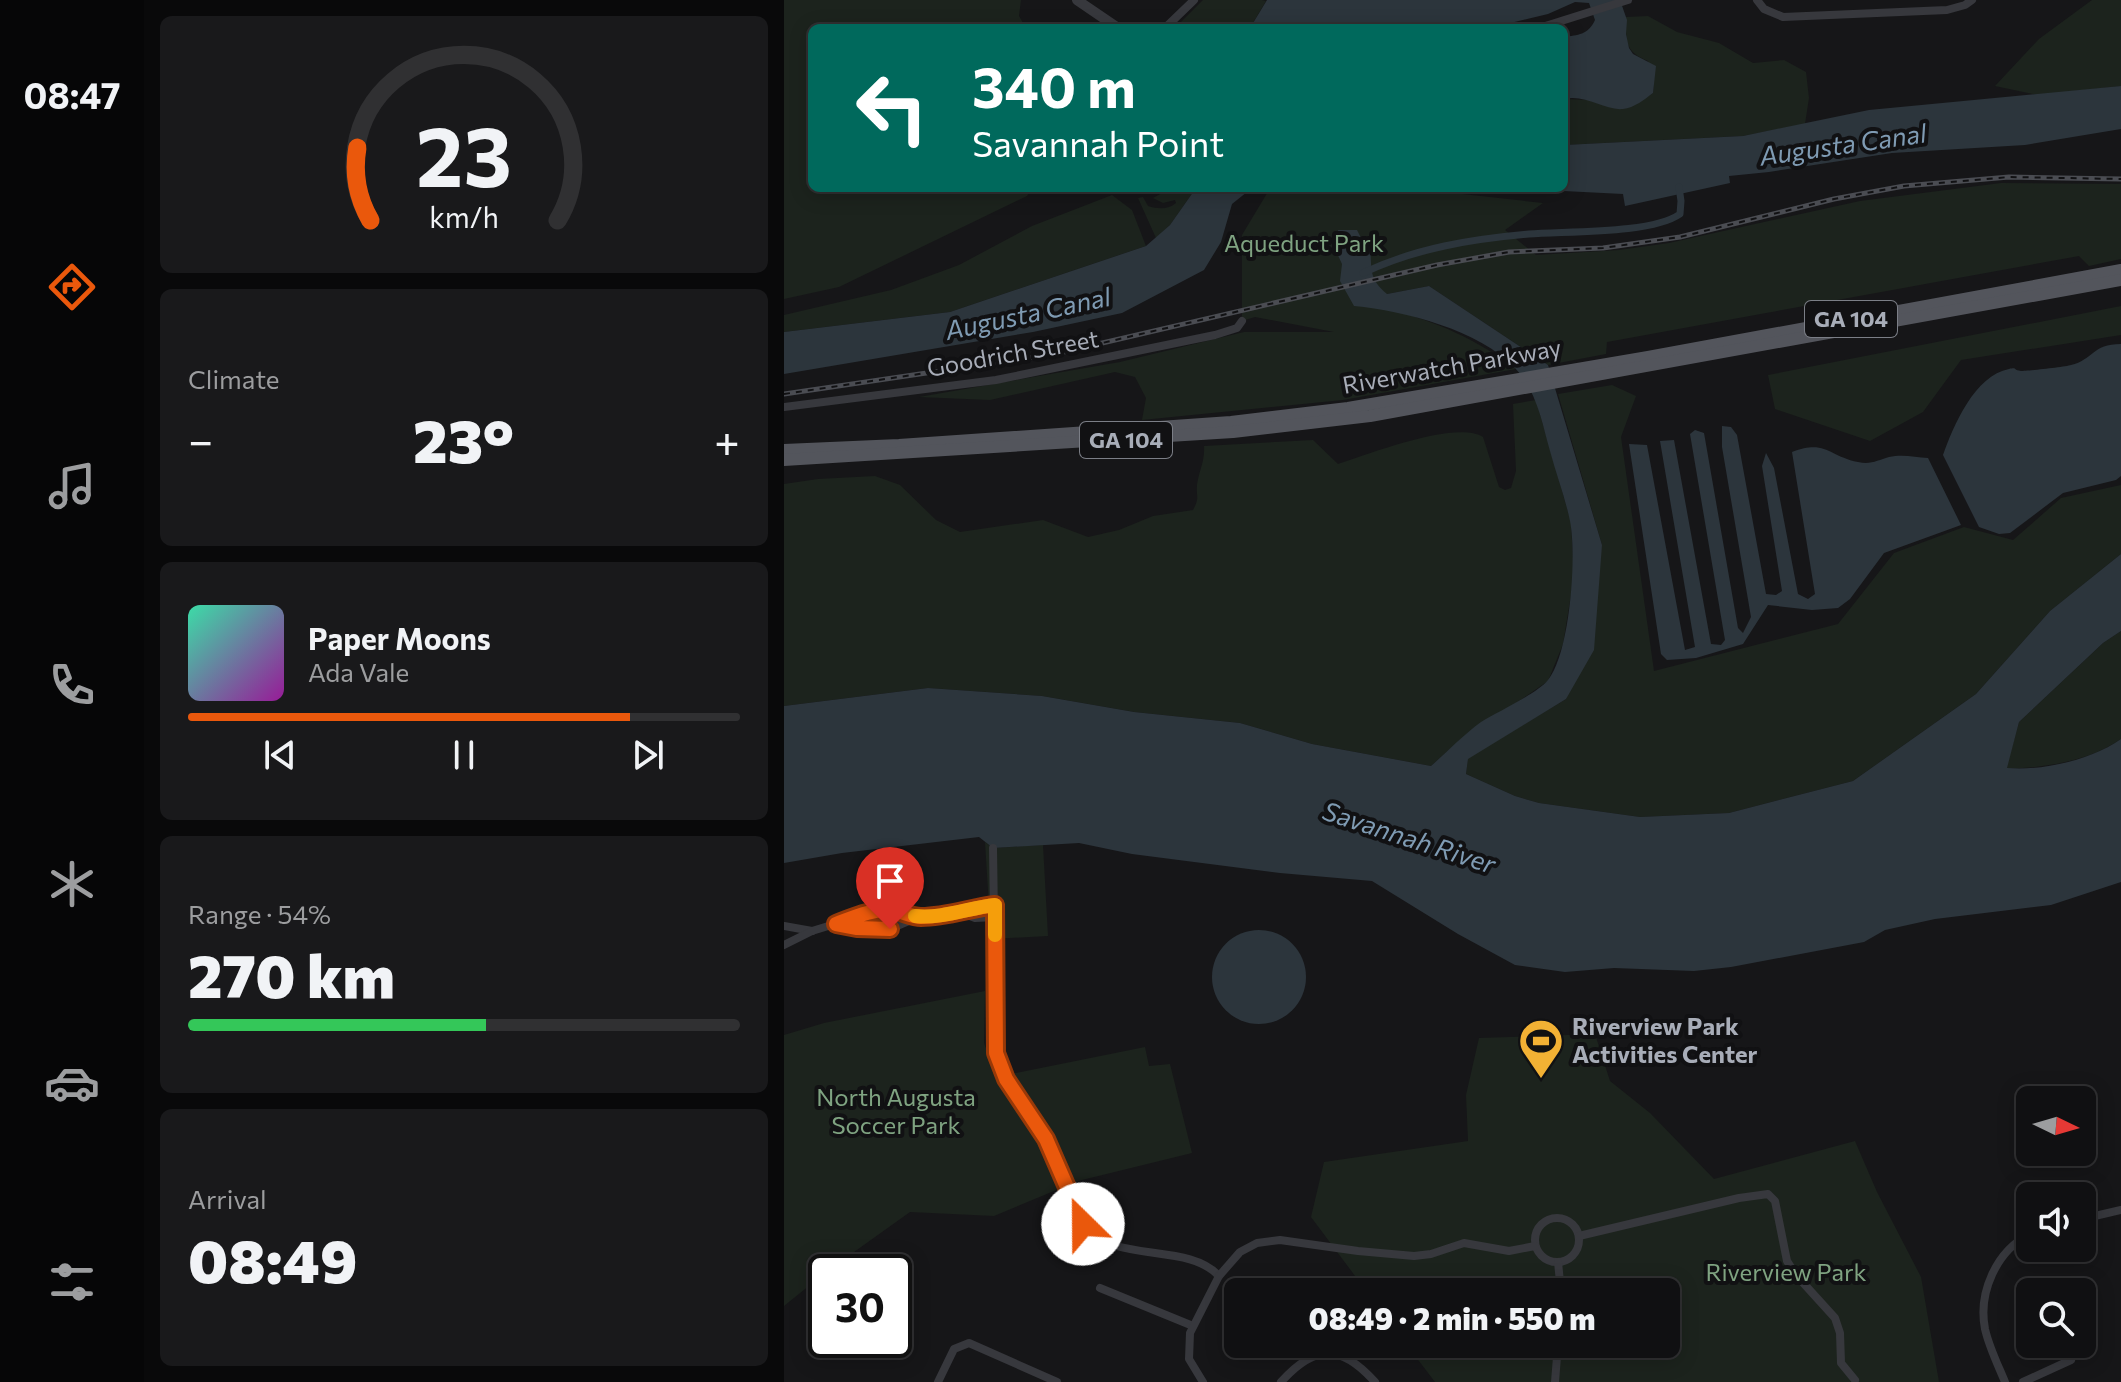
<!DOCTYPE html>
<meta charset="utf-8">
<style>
body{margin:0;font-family:Commissioner,sans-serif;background:#19191b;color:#f1f3f6;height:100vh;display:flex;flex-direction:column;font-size:30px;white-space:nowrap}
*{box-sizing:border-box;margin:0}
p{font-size:26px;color:#9c9d9f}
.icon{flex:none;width:44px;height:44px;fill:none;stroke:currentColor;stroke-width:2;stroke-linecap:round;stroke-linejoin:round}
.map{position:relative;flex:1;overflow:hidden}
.drawer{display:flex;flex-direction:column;gap:16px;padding:16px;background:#09090a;width:640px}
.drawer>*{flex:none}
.guide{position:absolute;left:24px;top:24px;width:760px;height:168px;border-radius:12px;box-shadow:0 4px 20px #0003,0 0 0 2px #303032;background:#00695c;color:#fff;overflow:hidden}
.needle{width:52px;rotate:95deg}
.tools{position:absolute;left:1232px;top:1086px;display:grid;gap:16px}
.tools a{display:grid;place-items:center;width:80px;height:80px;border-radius:12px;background:#101012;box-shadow:0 4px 20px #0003,0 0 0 2px #303032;font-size:40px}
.speed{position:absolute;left:24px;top:1254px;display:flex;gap:16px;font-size:40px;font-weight:700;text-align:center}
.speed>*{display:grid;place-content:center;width:104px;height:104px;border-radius:50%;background:#101012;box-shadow:0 4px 20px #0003,0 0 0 2px #303032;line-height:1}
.speed .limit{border:4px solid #111;border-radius:12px;background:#fff;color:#111}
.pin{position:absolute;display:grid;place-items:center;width:68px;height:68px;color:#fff;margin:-82px -34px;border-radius:50% 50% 50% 0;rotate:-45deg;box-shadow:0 0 8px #0007}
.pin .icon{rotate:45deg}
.me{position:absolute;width:88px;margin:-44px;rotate:337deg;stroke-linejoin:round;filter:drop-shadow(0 0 6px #0008)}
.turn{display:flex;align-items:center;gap:28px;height:168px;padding:0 32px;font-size:36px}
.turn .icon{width:104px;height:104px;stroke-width:2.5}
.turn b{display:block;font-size:56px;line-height:68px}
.big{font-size:60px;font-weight:800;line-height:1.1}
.drawer .widget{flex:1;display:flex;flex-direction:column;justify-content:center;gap:12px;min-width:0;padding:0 28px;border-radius:12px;background:#19191b}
.drawer .dial{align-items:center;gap:0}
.dial svg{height:208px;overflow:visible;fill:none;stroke:#303032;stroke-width:7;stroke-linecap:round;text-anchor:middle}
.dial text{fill:#f1f3f6;stroke:none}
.song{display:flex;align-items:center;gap:24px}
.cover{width:96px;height:96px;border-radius:12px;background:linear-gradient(135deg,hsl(160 70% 55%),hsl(300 70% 35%))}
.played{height:8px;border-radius:4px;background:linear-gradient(90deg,#ea580c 80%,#303032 80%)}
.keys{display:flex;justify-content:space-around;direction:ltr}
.heat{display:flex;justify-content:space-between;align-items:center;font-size:44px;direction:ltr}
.charge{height:12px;border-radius:6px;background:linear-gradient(90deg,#34c759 54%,#303032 0)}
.trip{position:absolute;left:440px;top:1278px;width:456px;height:80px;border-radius:12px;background:#101012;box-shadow:0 4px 20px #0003,0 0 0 2px #303032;font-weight:800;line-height:80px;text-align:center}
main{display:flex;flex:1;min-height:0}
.tabs{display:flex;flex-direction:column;width:144px;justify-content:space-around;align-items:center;background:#060607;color:#9c9d9f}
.tabs .icon{width:56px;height:56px}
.tabs .active{color:#ea580c}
.tabs b{font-size:36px;color:#f1f3f6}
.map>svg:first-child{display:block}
</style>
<main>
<nav class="tabs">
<b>08:47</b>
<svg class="icon active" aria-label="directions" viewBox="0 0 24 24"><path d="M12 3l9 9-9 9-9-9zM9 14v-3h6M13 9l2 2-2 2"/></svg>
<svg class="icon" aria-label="music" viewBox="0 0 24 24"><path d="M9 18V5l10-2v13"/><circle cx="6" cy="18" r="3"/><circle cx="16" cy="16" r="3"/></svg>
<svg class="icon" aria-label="phone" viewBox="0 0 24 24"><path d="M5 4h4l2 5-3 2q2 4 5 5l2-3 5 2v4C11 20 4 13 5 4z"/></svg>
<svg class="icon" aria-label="climate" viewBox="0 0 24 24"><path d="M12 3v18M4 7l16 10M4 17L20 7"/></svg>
<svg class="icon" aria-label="car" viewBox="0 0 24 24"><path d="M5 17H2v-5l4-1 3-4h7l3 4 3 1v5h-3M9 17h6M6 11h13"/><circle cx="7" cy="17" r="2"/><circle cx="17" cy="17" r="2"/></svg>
<svg class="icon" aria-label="filters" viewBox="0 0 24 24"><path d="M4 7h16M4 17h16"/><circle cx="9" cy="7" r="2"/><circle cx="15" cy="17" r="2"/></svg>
</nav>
<section class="drawer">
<div class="widget dial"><svg viewBox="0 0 100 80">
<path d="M14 69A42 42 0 1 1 86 69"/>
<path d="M14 69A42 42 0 0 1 9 41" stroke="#ea580c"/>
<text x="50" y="56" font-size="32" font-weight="700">23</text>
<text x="50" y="72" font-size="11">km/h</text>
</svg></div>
<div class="widget"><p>Climate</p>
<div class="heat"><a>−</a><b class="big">23°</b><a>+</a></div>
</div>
<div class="widget">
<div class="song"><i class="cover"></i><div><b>Paper Moons</b><p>Ada Vale</p></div></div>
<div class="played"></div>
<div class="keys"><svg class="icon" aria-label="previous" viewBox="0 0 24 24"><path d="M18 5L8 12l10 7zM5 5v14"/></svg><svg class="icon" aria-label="pause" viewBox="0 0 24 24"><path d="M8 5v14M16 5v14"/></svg><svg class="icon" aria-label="next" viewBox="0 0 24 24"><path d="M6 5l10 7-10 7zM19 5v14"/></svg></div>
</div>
<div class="widget"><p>Range · 54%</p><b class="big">270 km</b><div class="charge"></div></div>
<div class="widget"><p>Arrival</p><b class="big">08:49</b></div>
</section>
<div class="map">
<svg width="1337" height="1382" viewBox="0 0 1337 1382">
<rect width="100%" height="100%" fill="#161618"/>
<g fill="#1c231d">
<polygon points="0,0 237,0 235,16 242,28 28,28 28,188 249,188 243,196 55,287 0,299"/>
<polygon points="419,0 478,0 482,1 466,28 391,28"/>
<polygon points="1308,0 1337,0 1337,86 1254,95 1211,86 1255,39"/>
<path d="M 864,16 L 893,32 L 935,43 L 969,63 L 1000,60 L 1022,72 L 1025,98 L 1021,124 L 959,136 L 780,145 L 780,99 L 807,100 L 839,109 L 869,93 L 870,82 L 864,61 C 840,51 842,41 842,17 Z"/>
<path d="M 1217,183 L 1337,184 L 1337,259 L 1305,266 L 1295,256 L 823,342 L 822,354 L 764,365 L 645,286 L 603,294 L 608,310 C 653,322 694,340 732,369 L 559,400 L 358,420 L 362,398 L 351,377 L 331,372 L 206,400 L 135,397 L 336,362 L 460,332 L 550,332 L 471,317 L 458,321 L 458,235 L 485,190 L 495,188 L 624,188 L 759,203 L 721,230 L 752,255 L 835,250 L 885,243 L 1076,201 Z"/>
<path d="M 377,188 L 412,188 L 386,225 L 372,238 L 354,198 L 359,197 L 364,206 C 374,209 384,210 392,203 L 391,200 L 379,203 L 369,198 L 380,192 Z"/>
<polygon points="328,195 348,210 362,246 166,312 0,332 0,315 107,290 175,265 248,226"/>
<polygon points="1337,306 1337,335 1177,360 1139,412 1086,441 991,409 984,375"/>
<polygon points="828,385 852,396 837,437 870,671 1054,624 1110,553 1180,527 1229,540 1277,498 1337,485 1337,554 1266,611 1192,694 1069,781 945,813 856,817 755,803 731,796 682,774 684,758 782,699 818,545 774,394"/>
<path d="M 752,400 L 787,522 L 790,576 L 779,644 L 764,681 L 667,748 L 647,766 L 528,744 L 456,723 L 350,712 L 258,696 L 144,688 L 0,706 L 0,484 L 34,479 L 91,476 L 116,485 L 152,520 L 176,532 L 259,520 L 304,537 L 335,530 L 369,516 L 409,510 C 416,497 412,498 413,485 C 415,470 421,462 420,446 L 529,440 L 554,464 C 586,454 671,420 699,437 L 715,487 L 721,490 L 727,488 L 732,471 L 729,404 Z"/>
<path d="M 1337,631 L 1337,739 C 1304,762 1262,767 1222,769 L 1235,722 L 1319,643 Z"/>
<polygon points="201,842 209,848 259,845 264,936 207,939"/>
<polygon points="201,991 200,1043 212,1077 361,1047 365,1066 386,1064 408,1153 294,1181 210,1216 126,1212 42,1272 0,1306 0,1035 40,1023"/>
<polygon points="811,1034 826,1081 866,1113 930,1179 1071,1141 1093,1192 1137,1277 1155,1382 651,1382 622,1344 882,1344 882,1292 583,1292 527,1217 540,1162 684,1141 682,1095 695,1038"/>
</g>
<g fill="#2c353c">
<path d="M 483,0 L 836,0 L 843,20 L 842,34 L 845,48 L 849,54 L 872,66 L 869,93 C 861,99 850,108 839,109 C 821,111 802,94 780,99 L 780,37 C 794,35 804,35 811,20 L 805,3 L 791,2 L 764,14 L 705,28 L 466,28 Z"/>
<polygon points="1337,86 1337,129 1241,145 1108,153 985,172 945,176 946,183 841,206 839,194 723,188 780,188 780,145 959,136 1085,110"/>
<polygon points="412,188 468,188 448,204 437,242 420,270 338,313 249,332 0,374 0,332 166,312 362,246 386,225"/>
<path d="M 554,230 L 573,230 L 577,238 L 584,241 C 591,264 580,275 603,294 L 645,286 L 764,365 L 818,545 L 810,650 L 782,699 L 684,759 L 682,774 L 731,796 L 755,803 L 856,817 L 945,813 L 1069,781 L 1192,694 L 1266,611 L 1337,554 L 1337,631 L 1319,643 L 1235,722 L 1223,768 C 1259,771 1307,760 1337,739 L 1337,882 L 1267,905 L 1151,919 L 1101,930 L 1080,942 L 947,967 L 910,971 L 830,968 L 781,972 L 731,965 L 674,934 L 588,881 L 496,873 L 348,854 L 295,843 L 209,848 L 195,837 L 58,853 L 0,863 L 0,706 L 144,688 L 258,696 L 350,712 L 456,723 L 528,744 L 647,766 C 663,752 679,735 697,722 C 713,712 754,693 764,680 C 786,653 793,556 786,521 C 781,497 772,474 766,451 C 758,423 753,391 731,368 C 695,330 621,311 570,306 L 556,281 L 558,264 L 552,251 L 556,244 Z"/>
<path d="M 1337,344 L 1337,476 L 1332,480 L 1279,493 L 1226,533 L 1215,534 L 1195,527 L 1159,455 C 1169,426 1191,375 1225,369 C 1234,367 1228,370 1237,371 C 1242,371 1281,367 1287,365 C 1309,360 1308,344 1337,344 Z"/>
<path d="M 938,426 L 947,427 L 953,435 L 982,594 L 992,595 L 998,591 L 978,466 L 982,453 L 990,468 L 1014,594 L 1024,599 L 1031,594 L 1008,452 C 1042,439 1044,456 1074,462 C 1087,465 1094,460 1105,457 C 1118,454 1131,457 1144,458 L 1177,525 L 1100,553 L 1066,599 L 1054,608 L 1028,610 L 984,605 L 959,644 L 912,658 L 883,660 L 877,654 L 845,444 L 863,445 L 901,650 L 911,647 L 876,441 L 890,440 L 927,644 L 937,645 L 941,640 L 906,434 L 911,430 L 920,433 L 954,628 L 959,633 L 967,617 L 938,447 Z"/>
<circle cx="475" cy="977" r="47"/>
</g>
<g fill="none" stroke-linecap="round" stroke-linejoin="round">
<path stroke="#2c353c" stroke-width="7" d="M 579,273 C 632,248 688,239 745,234 C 782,231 868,234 896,214 L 897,201 L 895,187"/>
<g stroke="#37383d" stroke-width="8">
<polyline points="973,0 980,9 999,17 1163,10 1181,5 1188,0"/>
<polyline points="381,28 410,0"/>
<polyline points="755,28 844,0"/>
<polyline points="0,407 212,380 431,335 453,328 458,321"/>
<path d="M 209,848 L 212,1053 L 222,1079 L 262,1139 L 299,1224 C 327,1265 403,1241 435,1276"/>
<polyline points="178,913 191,918 211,917"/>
<polyline points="52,924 73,928 106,929 134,917 178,913 185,908 211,905"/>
<polyline points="0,926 28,931"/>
<polyline points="0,945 28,931 93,911 104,910 134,917"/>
<circle cx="773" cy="1240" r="22"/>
<polyline points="1298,1219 1337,1210"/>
<polyline points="795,1236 955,1198 984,1194 991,1201 1003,1261 1012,1275 1051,1318 1056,1333 1057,1363 1071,1380"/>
<polyline points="774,1262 777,1292"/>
<polyline points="316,1288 409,1326"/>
<polyline points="154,1382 170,1349 185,1343 273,1382"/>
<polyline points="419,1382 405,1359 406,1333 435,1276 456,1252 473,1243 496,1240 574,1251 630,1256 647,1254 680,1243 725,1251 751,1246"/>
<path d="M 497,1382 C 531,1344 557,1344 591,1382"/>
<polyline points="771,1382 774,1344"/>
<path d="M 1221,1382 C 1214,1365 1205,1347 1201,1329 C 1194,1293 1212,1251 1246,1234"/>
<polyline points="1239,1382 1287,1360"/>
</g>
<polyline stroke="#37383d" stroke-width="10" points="293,0 334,28"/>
<g stroke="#53555c" stroke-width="12">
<polyline points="0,450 115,445 447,422 564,408 864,357 1337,270"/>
<polyline points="0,460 449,432 586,416 1337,280"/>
</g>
<g stroke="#4a4c52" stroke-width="5">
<polyline id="rail" points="0,394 271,354 653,265 725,252 819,248 896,237 1050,199 1120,186 1225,177 1337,179"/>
</g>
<use href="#rail" stroke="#111113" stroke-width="2" stroke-dasharray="6" stroke-linecap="butt"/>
</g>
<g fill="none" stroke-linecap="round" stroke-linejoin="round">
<g stroke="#983908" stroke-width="20">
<path id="route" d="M 106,929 L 73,928 L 52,924 C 70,917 93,907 113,911 C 121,913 129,917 137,917 C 163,917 186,908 211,905 L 212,1053 L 222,1079 L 262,1139 L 299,1224"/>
</g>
<use href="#route" stroke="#ea580c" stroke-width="14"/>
<path stroke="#f59e0b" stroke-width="14" d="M 131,916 C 158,919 184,908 211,905 L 211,935"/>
</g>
<defs>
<g id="stadium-pin" transform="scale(2.3)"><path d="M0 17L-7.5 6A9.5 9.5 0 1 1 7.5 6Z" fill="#f2b134" stroke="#111113"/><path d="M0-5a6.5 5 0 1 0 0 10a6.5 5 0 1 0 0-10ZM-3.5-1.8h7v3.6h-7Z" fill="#111"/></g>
</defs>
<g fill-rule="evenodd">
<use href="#stadium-pin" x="757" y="1041"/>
</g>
<g text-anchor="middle" stroke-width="8" stroke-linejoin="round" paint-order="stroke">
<g fill="#111113" stroke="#7b7e86" stroke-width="2">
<rect x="1021" y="301" width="92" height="36" rx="6"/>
<rect x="296" y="422" width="92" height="36" rx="6"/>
</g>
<g font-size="22" font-weight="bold" fill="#a8adb8">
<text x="1067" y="327">GA 104</text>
<text x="342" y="448">GA 104</text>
</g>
<g font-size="24" fill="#7fa381" stroke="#111113">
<text x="520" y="252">Aqueduct Park</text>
<text x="112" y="1106">North Augusta<tspan x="112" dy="28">Soccer Park</tspan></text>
<text x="1002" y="1281">Riverview Park</text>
</g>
<g font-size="24" fill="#a8adb8" stroke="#111113">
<text transform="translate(229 354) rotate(-10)" y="8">Goodrich Street</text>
<text transform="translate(668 367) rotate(-10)" y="8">Riverwatch Parkway</text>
</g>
<g font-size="24" font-weight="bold" fill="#a8adb8" stroke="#111113" text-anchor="start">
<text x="788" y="1035">Riverview Park<tspan x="788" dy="28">Activities Center</tspan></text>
</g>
<g font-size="26" font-style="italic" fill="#7f9bb3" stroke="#111113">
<text transform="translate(1059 145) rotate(-8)" y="9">Augusta Canal</text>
<text transform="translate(244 314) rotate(-12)" y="9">Augusta Canal</text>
<text transform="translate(625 838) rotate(18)" y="9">Savannah River</text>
</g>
</g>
</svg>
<div class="tools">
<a><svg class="needle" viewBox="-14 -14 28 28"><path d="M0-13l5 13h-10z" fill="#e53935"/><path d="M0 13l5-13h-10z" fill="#9c9d9f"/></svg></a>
<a><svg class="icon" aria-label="sound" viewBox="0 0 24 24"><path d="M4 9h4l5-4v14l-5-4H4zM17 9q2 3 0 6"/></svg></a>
<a><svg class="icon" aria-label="search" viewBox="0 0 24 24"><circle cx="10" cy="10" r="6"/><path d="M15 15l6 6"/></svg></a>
</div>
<div class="speed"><div class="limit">30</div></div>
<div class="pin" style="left:106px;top:929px;background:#d93025"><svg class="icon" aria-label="arrive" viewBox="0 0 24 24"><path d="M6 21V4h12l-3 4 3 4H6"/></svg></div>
<svg class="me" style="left:299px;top:1224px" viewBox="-20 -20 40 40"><circle r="19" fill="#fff"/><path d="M0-13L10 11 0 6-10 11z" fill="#ea580c"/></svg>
<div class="trip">08:49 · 2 min · 550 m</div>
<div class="guide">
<div class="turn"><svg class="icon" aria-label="left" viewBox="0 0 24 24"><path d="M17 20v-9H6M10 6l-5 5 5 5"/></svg><div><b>340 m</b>Savannah Point</div></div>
</div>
</div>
</main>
